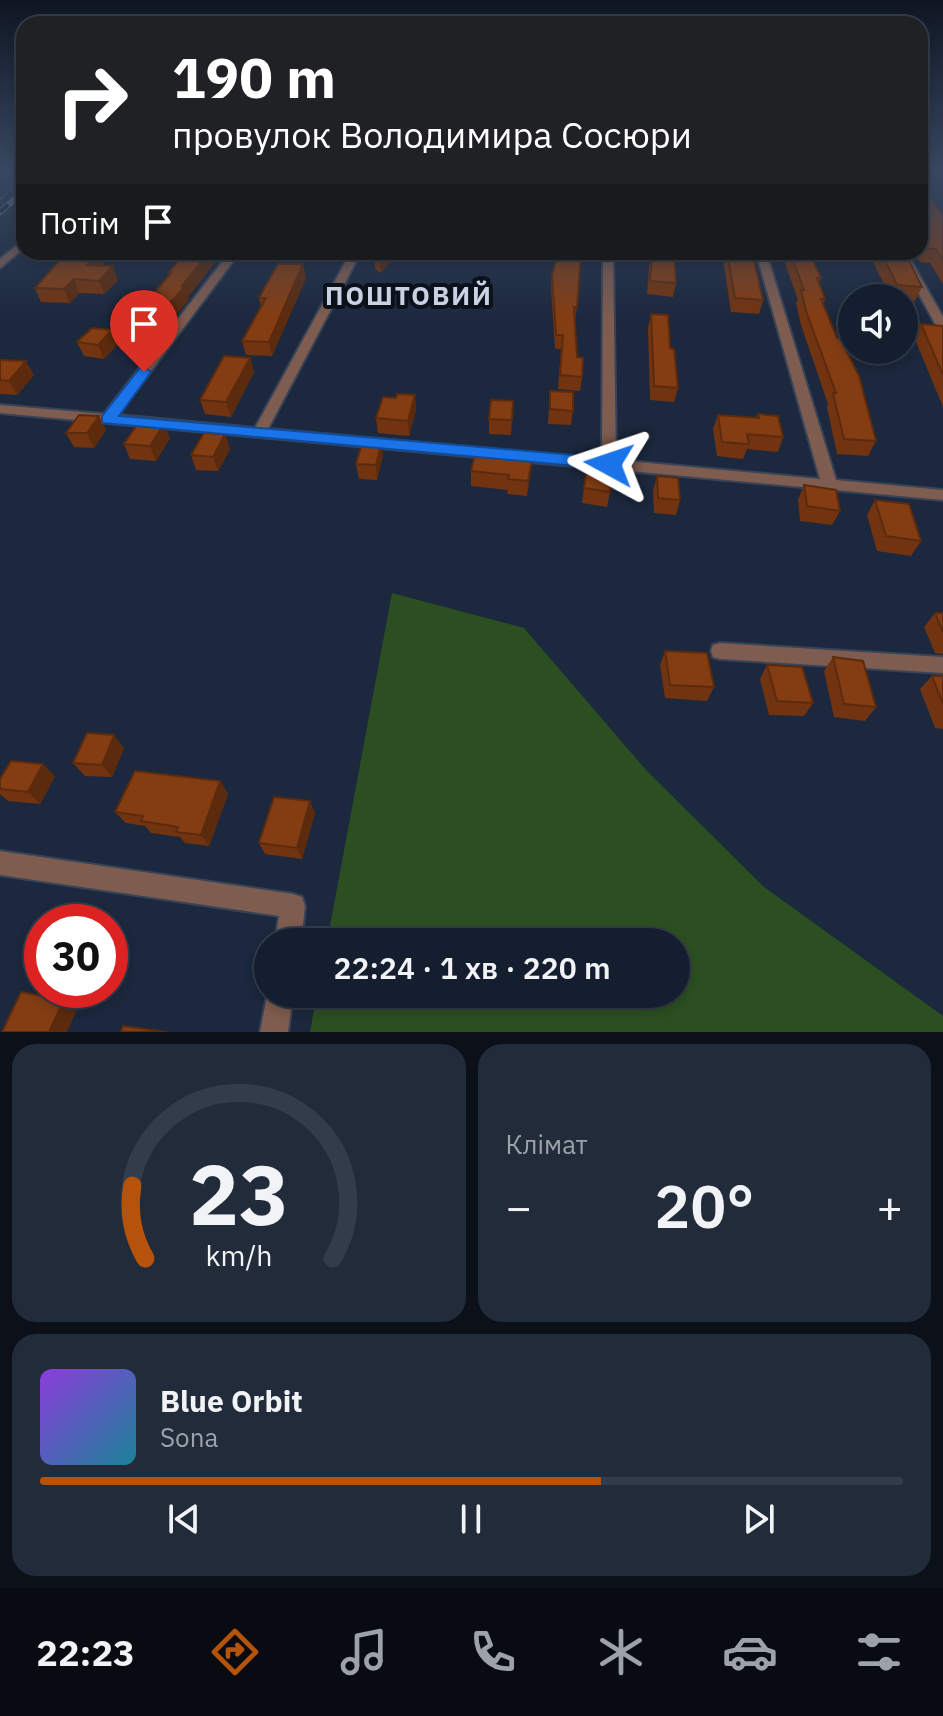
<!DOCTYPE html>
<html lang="uk">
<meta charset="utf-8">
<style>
body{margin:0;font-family:"IBM Plex Sans",sans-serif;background:#212b3a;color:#f1f3f6;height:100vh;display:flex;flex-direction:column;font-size:30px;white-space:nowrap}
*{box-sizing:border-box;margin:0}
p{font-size:26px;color:#9da2aa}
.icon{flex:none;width:44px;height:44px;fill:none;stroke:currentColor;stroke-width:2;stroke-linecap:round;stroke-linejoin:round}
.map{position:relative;height:1032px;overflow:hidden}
.side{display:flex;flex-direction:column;gap:12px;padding:12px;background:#0b1019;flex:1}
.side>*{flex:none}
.top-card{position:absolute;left:16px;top:16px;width:912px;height:244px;border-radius:24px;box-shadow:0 4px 12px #0003,0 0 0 2px #333c4a;background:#202124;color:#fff;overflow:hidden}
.tools{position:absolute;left:838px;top:284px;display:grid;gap:16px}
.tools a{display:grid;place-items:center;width:80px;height:80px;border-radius:50%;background:#141e2e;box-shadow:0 4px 12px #0003,0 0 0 2px #333c4a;font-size:40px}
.speed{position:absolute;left:24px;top:904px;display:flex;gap:16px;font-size:40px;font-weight:700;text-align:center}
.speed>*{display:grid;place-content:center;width:104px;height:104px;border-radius:50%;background:#141e2e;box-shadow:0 4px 12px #0003,0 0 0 2px #333c4a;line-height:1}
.speed .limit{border:12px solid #d22;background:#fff;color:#111}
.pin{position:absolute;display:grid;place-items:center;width:68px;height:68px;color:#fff;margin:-82px -34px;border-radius:50% 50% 50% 0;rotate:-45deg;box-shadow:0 0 8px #0007}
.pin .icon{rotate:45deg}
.me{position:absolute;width:88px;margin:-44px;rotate:275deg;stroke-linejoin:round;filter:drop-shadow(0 0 6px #0008)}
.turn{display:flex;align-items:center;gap:28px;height:168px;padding:0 24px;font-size:36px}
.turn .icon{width:104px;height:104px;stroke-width:2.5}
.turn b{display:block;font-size:56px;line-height:68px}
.then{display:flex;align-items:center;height:76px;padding:0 24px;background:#0003;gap:16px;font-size:30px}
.big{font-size:60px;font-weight:600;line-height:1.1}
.side .widget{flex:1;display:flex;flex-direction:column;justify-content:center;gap:12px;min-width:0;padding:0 28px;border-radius:24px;background:#212b3a}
.side .dial{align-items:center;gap:0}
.dial svg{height:208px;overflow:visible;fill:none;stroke:#333c4a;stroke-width:7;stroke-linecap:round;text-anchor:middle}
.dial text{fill:#f1f3f6;stroke:none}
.song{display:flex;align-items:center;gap:24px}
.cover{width:96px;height:96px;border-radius:12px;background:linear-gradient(135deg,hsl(270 70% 55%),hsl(190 70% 35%))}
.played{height:8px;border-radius:4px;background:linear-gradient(90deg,#b45309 65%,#333c4a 65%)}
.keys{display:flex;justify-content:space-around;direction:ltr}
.heat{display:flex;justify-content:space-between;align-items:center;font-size:44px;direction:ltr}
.side .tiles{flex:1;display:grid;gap:12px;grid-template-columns:1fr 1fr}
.widget:last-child{grid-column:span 2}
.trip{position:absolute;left:254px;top:928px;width:436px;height:80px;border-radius:40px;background:#141e2e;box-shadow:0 4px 12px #0003,0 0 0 2px #333c4a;font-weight:600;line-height:80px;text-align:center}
.menu{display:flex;height:128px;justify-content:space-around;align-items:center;background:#080c12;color:#9da2aa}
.menu .icon{width:56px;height:56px}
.menu .current{color:#b45309}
.menu b{font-size:36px;color:#f1f3f6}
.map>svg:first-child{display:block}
</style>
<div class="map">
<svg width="943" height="1032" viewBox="0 0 943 1032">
<rect width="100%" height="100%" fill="#1b283d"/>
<polygon fill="#2b4f20" points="392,593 524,628 646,770 764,887 943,1016 943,1032 310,1032 317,994 676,994 676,942 327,942"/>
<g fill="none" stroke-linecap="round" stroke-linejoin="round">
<g stroke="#374357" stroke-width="4">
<g id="street">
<polygon points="24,240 24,248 0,268 0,259"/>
<polygon points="230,252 240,252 118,415 255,428 351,252 361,252 268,429 602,459 603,252 613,252 616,460 820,479 756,252 766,252 836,480 943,490 943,500 0,413 0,405 104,414"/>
<polygon points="896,252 906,252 943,317 943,331 937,327"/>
<polygon points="720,643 943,657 943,673 720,659 713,657 711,651 713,645"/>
<polygon points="0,851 293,894 302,897 305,906 301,942 275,942 279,916 0,875"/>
<polygon points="268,991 268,994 293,994 288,1032 260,1032"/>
</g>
</g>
<polyline stroke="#505b6f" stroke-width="2" stroke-dasharray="4 2" stroke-linecap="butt" points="0,199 24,180"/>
<use href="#street" fill="#7e5c4f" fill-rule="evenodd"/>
<g stroke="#788294" stroke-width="6">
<polyline id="rail" points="0,212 24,191"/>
</g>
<use href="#rail" stroke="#0b111a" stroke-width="4" stroke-dasharray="11" stroke-linecap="butt"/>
</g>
<g fill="#723410">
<polygon points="920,183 943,216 943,284 930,263 920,262 913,252 920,252"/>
<polygon points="186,252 223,252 188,297 189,299 162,332 142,330 137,316 156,296 155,292 170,275 169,272"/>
<polygon points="374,252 398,252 381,273 375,269"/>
<polygon points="633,252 654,252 653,255 676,283 673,297 647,294 649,268 651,255 633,254"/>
<polygon points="722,252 752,252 763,300 759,314 731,312"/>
<polygon points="781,252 809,252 821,278 819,283 825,299 823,304 876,441 868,456 837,454 827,407 828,404 801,325 796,303 798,300"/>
<polygon points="862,252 905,252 922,287 915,301 904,300 904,298 891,298 872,260 865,259"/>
<polygon points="303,264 306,278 272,356 246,355 242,341 261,307 259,298"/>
<polygon points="102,266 118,280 104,294 79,293 70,303 41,302 35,288"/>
<polygon points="552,276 577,307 575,321 577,357 582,377 580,391 558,389 561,349 555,349 551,289"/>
<polygon points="651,314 678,388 674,402 650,400 648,328"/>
<polygon points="921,324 943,326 943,407 914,337"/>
<polygon points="112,330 118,344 104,359 84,356 77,342"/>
<polygon points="250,358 254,372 231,417 205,414 200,400"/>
<polygon points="0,360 34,375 17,395 0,394"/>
<polygon points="550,391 573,411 571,425 548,424"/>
<polygon points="415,395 416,410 409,436 378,433 376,418 396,398"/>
<polygon points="513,401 511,435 489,434 489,419"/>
<polygon points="758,414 783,437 778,452 747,449 743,459 717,456 713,429 718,415 756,418"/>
<polygon points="99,416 106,430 94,448 74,447 66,433"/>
<polygon points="225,434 230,449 218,471 196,470 191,455"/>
<polygon points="170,438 156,461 130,459 124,444"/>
<polygon points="383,455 377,480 359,479 356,464"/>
<polygon points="495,456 532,461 527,496 507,494 508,490 471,486 471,471"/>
<polygon points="587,466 610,492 607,507 582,503"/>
<polygon points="657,476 680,500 676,515 654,513 653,491"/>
<polygon points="804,485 840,511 832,525 800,521 798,500"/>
<polygon points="875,500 921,541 911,556 877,551 867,515"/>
<polygon points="935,613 943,613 943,654 935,653 924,627"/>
<polygon points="665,651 714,687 707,701 665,698 660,665"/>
<polygon points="833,657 876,707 865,721 834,717 824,671"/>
<polygon points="767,665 813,703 804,716 769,715 760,679"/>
<polygon points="932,676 943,676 943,729 935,728 920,689"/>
<polygon points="124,748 112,777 85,776 73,763"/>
<polygon points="55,776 40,804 8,801 0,794 0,779"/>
<polygon points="220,781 228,794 209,846 185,843 180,837 151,833 145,826 126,823 115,812"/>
<polygon points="315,813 302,859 265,854 259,843"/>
</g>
<g fill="#5c2b0d">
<polygon points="97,252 113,252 92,278 87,265"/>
<polygon points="209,252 223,252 188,297 189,299 162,332 157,318"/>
<polygon points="386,252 398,252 381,273 379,260"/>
<polygon points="303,264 306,278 272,356 269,342"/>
<polygon points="113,266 118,280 104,294 99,281"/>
<polygon points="74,279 79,293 70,303 64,289"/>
<polygon points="112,330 118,344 104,359 98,345"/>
<polygon points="250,358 254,372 231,417 226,402"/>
<polygon points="26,361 34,375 17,395 9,381"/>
<polygon points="415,395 416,410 409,436 408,421"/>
<polygon points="99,416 106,430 94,448 87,433"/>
<polygon points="164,424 170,438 156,461 150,446"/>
<polygon points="225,434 230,449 218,471 213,457"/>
<polygon points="382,440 383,455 377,480 376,465"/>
<polygon points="532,461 527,496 528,481"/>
<polygon points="114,735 124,748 112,777 102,765"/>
<polygon points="43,764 55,776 40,804 28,792"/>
<polygon points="220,781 228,794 209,846 201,835"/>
<polygon points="310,801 315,813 302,859 297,848"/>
<polygon points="64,1000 78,1007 67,1032 49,1032"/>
</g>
<g fill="#843d13" stroke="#5c2b0d" stroke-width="2">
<polygon points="920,183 943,216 943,260 936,249 926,249 920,241"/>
<polygon points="67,252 97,252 87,265 113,266 99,281 74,279 64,289 35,288"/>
<polygon points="186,252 209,252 182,286 185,286 157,318 137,316 159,293 155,292 172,272 169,272"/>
<polygon points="375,252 386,252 379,260 373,256"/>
<polygon points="558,252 581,252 577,307 574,307 577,357 583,358 582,377 560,375 563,335 556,335 552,276"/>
<polygon points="727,252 752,252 763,300 735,298"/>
<polygon points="790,252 809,252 821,278 817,278 825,299 821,299 837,338 840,338 859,376 876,441 844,439 833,393 836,393 806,311 801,290 804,290"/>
<polygon points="881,252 905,252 922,287 897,285"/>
<polygon points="652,255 674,257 676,283 650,281"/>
<polygon points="278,264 303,264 269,342 242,341 266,298 259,298"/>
<polygon points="651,314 668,315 670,348 674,349 678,388 654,386"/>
<polygon points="921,324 943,326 943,375"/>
<polygon points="92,328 112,330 98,345 77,342"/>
<polygon points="224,356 250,358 226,402 200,400"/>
<polygon points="0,360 26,361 9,381 0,380"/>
<polygon points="550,391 573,392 573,411 550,409"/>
<polygon points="397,394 415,395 408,421 376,418 383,397 396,398"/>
<polygon points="491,400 513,401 512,420 489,419"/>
<polygon points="758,414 778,416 783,437 747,434 749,444 722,442 718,415 759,418"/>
<polygon points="79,415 99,416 87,433 66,433"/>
<polygon points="139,422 164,424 150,446 124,444"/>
<polygon points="204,433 225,434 213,457 191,455"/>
<polygon points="363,440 382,440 376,465 356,464"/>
<polygon points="476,451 495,453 494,456 532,461 528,481 508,479 509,475 471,471"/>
<polygon points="587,466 612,469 610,492 584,488"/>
<polygon points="657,476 678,478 680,500 658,498"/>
<polygon points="804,485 836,490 840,511 807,506"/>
<polygon points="875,500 909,504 921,541 886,536"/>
<polygon points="935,613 943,613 943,632"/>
<polygon points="665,651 707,653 714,687 670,685"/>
<polygon points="833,657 863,661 876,707 844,704"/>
<polygon points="767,665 802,667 813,703 777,701"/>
<polygon points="932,676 943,676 943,704"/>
<polygon points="87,733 114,735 102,765 73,763"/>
<polygon points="11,761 43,764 28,792 0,789 0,779"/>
<polygon points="135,771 220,781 201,835 176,832 178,827 141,821 143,816 115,812"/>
<polygon points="274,797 310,801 297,848 259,843"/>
<polygon points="21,992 64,1000 49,1032 2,1032"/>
<polygon points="123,1026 167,1032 121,1032"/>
</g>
<linearGradient id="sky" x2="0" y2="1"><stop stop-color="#0f1622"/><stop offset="0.54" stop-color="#394862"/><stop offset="1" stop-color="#394862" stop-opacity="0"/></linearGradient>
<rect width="943" height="318" fill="url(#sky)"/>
<polygon fill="#1a73e8" stroke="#114b97" stroke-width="2" points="144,367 151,372 119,416 609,458 618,464 609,469 102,423 102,416 139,369"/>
<g text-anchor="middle" stroke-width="8" stroke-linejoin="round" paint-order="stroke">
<g font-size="26" font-weight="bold" letter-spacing="2" fill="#cad2e1" stroke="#0b111a">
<text x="409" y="305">ПОШТОВИЙ</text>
</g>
</g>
</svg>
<div class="tools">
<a><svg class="icon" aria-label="sound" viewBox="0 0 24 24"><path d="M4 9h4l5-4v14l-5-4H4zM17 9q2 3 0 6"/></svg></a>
</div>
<div class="speed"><div class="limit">30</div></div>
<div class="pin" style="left:144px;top:372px;background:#d93025"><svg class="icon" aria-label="arrive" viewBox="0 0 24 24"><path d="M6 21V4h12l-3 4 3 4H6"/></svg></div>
<svg class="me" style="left:609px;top:464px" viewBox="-20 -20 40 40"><path d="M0-17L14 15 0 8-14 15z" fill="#1a73e8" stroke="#fff" stroke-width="4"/></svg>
<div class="trip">22:24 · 1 хв · 220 m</div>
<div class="top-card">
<div class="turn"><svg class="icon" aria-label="right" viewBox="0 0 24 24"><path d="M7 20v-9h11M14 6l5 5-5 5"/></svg><div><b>190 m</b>провулок Володимира Сосюри</div></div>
<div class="then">Потім<svg class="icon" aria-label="arrive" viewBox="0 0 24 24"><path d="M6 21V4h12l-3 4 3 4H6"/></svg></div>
</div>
</div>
<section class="side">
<div class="tiles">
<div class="widget dial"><svg viewBox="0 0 100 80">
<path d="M14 69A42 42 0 1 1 86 69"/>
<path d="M14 69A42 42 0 0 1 9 41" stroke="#b45309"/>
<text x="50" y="56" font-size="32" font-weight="700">23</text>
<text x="50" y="72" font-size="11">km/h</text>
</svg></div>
<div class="widget"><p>Клімат</p>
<div class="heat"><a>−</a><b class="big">20°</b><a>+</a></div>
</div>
<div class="widget">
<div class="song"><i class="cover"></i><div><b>Blue Orbit</b><p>Sona</p></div></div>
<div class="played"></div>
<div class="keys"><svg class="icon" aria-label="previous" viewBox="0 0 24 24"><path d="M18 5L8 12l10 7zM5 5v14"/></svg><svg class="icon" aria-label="pause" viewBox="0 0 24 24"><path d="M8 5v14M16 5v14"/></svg><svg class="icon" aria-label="next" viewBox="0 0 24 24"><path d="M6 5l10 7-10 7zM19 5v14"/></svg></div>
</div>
</div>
</section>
<nav class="menu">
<b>22:23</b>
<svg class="icon current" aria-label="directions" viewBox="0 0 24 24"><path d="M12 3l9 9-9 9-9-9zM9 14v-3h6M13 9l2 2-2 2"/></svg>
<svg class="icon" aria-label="music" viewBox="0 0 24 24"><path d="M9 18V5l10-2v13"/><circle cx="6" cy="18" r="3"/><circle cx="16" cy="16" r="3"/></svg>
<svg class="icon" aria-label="phone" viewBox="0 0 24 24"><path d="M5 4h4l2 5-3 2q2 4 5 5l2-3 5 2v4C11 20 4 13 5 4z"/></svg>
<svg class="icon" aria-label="climate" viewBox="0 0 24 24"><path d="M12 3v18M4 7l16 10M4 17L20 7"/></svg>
<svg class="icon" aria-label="car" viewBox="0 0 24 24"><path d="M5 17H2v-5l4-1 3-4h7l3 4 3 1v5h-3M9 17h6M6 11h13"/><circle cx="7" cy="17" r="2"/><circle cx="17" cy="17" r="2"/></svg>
<svg class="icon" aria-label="filters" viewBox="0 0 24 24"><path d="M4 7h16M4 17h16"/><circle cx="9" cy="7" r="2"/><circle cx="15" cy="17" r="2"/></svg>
</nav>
